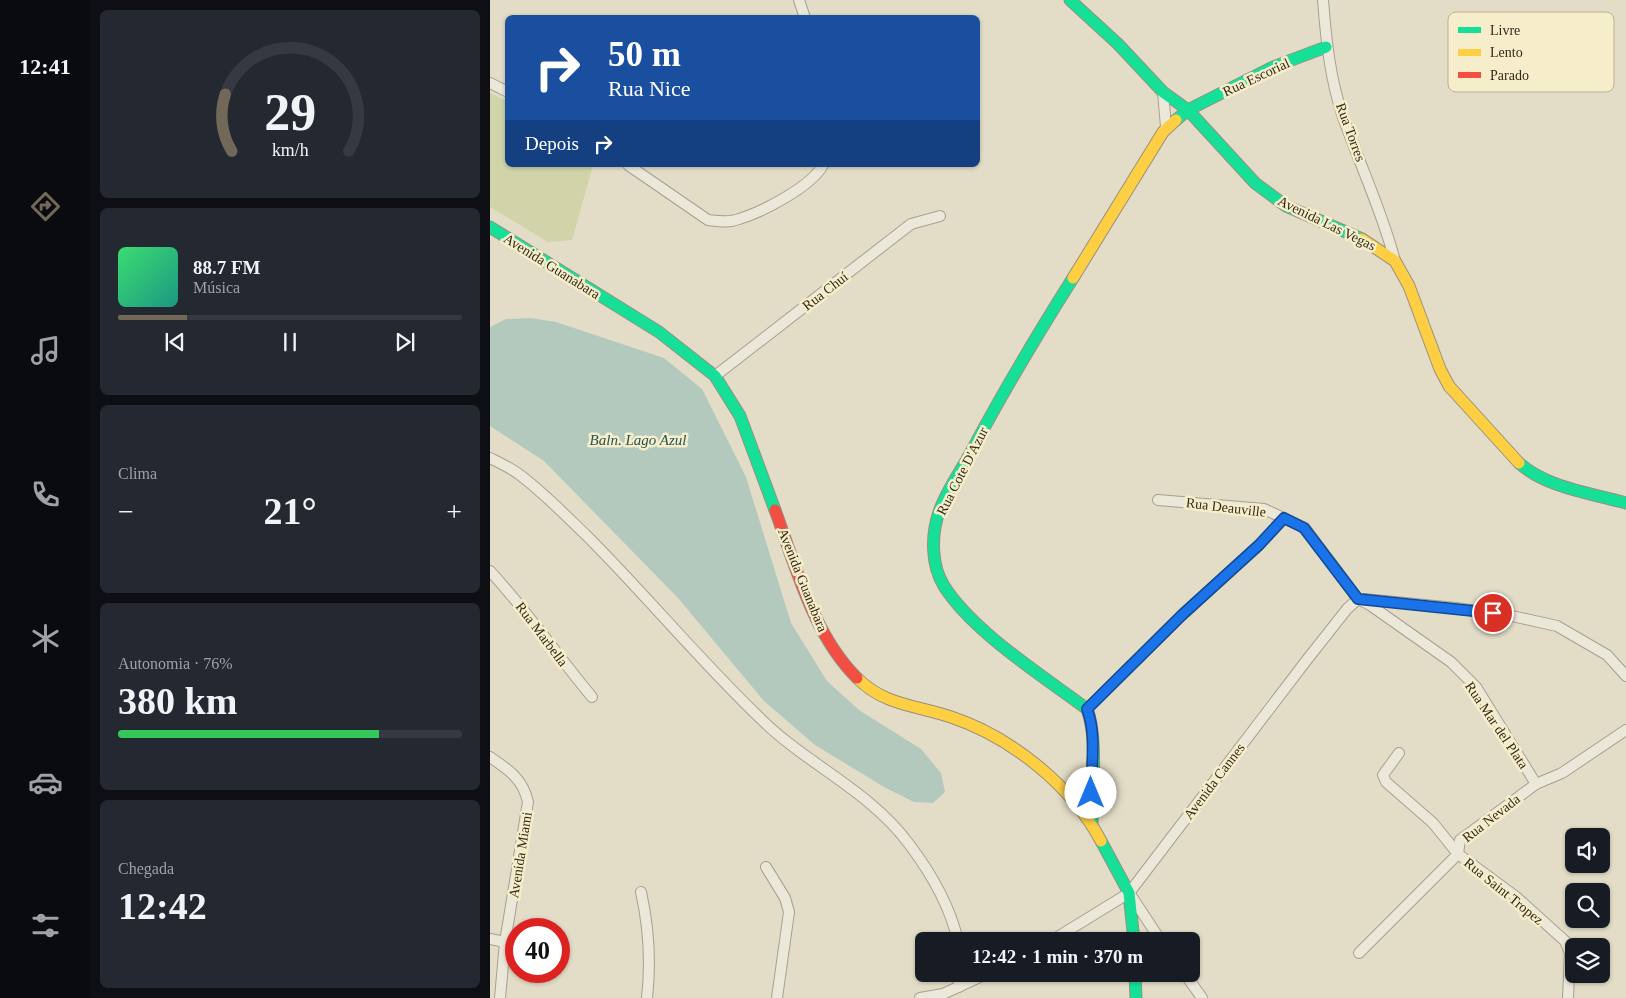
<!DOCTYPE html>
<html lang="pt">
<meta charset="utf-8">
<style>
body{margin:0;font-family:Georgia,serif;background:#242831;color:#f1f3f6;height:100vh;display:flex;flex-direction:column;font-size:19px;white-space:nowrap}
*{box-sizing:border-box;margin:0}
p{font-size:16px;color:#9ea1a6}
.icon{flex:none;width:28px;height:28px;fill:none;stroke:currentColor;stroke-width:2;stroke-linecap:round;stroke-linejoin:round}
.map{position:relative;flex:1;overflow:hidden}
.panel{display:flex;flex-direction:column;gap:10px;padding:10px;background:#0d0f14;width:400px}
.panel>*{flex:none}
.hud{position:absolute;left:15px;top:15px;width:475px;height:152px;border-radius:8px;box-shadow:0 1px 4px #0004;background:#1a4fa0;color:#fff;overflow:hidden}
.fabs{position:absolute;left:1075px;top:828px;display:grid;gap:10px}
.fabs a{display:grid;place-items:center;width:45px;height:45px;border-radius:8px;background:#171b24;box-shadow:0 1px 4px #0004;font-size:25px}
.speed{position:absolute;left:15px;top:918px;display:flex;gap:10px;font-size:25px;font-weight:700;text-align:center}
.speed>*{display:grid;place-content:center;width:65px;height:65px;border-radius:50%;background:#171b24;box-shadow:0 1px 4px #0004;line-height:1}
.speed .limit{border:8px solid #d22;background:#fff;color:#111}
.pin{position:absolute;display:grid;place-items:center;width:42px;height:42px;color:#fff;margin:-21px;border:2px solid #fff;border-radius:50%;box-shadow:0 1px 5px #0007}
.me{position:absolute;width:55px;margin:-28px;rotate:0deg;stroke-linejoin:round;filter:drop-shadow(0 0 4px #0008)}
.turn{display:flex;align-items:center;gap:18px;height:105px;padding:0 20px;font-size:22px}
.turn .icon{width:65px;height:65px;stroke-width:2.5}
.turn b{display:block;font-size:35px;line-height:42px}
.then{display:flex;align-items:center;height:48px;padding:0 20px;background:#0003;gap:10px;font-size:19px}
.big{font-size:38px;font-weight:800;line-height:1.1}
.panel .widget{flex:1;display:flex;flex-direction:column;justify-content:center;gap:8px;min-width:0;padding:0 18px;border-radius:8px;background:#242831}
.panel .dial{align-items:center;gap:0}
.dial svg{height:130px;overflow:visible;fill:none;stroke:#363941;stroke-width:7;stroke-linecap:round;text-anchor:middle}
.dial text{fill:#f1f3f6;stroke:none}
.song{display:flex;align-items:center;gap:15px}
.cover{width:60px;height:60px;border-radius:8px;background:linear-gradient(135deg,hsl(140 70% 55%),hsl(170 70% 35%))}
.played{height:5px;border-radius:2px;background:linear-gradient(90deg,#726857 20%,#363941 20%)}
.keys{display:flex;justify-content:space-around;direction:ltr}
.heat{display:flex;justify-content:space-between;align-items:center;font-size:28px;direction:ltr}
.charge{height:8px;border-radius:4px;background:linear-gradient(90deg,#34c759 76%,#363941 0)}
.trip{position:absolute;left:425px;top:932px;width:285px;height:50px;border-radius:8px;background:#171b24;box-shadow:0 1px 4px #0004;font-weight:800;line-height:50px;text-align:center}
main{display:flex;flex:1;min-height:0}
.tab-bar{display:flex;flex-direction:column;width:90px;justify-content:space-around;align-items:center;background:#090b0e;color:#9ea1a6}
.tab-bar .icon{width:35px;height:35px}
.tab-bar .selected{color:#726857}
.tab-bar b{font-size:22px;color:#f1f3f6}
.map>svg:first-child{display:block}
</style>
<main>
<nav class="tab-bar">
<b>12:41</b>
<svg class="icon selected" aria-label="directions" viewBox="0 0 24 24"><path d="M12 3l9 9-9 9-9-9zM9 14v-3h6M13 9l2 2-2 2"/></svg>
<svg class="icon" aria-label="music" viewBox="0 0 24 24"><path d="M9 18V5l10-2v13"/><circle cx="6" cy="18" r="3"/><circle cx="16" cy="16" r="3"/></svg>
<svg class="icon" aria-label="phone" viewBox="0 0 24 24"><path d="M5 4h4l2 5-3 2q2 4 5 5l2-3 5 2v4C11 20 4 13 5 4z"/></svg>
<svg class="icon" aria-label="climate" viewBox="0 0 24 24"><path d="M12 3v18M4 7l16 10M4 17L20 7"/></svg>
<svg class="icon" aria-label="car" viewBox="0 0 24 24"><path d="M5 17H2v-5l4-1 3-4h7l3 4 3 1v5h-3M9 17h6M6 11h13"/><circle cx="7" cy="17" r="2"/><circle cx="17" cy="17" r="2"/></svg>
<svg class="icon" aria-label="filters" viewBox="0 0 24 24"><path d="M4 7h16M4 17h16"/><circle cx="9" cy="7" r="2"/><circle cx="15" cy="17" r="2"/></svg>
</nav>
<section class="panel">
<div class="widget dial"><svg viewBox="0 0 100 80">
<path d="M14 69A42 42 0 1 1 86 69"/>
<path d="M14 69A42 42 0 0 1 10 34" stroke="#726857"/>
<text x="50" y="56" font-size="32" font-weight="700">29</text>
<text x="50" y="72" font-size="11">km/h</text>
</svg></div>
<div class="widget">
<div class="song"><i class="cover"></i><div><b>88.7 FM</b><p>Música</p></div></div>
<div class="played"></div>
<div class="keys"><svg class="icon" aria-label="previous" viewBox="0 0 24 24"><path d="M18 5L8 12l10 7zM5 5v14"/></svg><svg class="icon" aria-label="pause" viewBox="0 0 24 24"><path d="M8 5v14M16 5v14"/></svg><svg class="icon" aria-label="next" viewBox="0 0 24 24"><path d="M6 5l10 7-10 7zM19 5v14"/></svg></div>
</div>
<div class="widget"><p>Clima</p>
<div class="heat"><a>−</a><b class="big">21°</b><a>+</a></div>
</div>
<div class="widget"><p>Autonomia · 76%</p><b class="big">380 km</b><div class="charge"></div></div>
<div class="widget"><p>Chegada</p><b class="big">12:42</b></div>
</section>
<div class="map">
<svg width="1136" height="998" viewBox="0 0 1136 998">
<rect width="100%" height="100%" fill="#e3ddc7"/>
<polygon fill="#d0d4a8" points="0,93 17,101 18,165 103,165 82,240 58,242 0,207"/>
<polygon fill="#b3c9bd" points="41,318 66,322 174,358 212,389 256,477 301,623 337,681 369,710 431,749 451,773 455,792 443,803 424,802 394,787 325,745 274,701 188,598 54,461 0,426 0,327 16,319"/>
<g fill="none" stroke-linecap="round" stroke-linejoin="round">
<g stroke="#a7a091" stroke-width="12">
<g id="street">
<polyline points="309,0 315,18"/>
<path d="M 833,0 C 836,39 840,79 853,117 C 870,165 892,211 905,261"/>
<polyline points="0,83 18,92"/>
<polyline points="673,92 676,127 673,132"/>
<path d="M 138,165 L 218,220 C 228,221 239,223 249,219 C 272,212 321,187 333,165"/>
<polyline points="225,376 421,224 450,216"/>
<path d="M 0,458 C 10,463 21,468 30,475 C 54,493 75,515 97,536 C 157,596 211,662 272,720 C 318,765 380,791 419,844 C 441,873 460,906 468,941"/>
<polyline points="668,500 774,509 815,528 868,599 880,605 961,662 986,687 1046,784"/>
<path d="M 0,571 C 37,611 67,655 102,697"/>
<polyline points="874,599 966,608 1022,616 1067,626 1117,655 1136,676"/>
<polyline points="597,709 692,615 769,545 794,518"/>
<polyline points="909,753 893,775 896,782 943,823 968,854 1025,896 1075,941 1080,953 1078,998"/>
<path d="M 0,757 C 19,770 33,779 38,802 L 15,942 L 10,998"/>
<polyline points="276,867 295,898 299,912 287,998"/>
<path d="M 151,892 C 159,928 161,962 157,998"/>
<polyline points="640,894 671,941"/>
<polyline points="0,939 15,942"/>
<polyline points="561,941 639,893 816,661 857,609 868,599"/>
<polyline points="869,953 968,854 970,840 1046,784 1072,773 1136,730"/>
<polyline points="695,974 712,998"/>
<polyline points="469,987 469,974"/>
<polyline points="430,998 453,994 496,974"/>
</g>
</g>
<g stroke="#979081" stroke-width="13">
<g id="fast">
<polyline points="580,0 628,44 673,92 698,110 765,183 796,206 872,239"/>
<polyline points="686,120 698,110 783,67 836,47"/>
<polyline points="0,227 169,332 225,376 250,416 285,510"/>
<path d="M 583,278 C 547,335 513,392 481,452 C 471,471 456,491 449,512 C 441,535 441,565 454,586 C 483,632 553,676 597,709 C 608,737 602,792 602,824"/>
<path d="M 1029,463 C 1057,488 1101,493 1136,503"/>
<polyline points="611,841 639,893 644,941"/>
<polyline points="645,974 646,998"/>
</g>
</g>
<g stroke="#979081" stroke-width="13">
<g id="slow">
<polyline points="872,239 905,261 919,286 950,369 959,386 1029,463"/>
<polyline points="583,278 673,132 686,120"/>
<path d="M 367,678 C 395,706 426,705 461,717 C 521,737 581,785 611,841"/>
</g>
</g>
<g stroke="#979081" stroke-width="13">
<path id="jam" d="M 285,510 C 306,567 323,634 367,678"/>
</g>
<use href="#street" stroke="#ebe7d9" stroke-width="10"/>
<use href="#fast" stroke="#16e098" stroke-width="11"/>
<use href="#slow" stroke="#ffcf43" stroke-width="11"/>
<use href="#jam" stroke="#f24e42" stroke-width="11"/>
</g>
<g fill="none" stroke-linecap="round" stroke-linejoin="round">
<g stroke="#114b97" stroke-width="12">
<path id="route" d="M 601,793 C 601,766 607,735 597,709 L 692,615 L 769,545 L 794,518 L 814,528 L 868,599 L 1003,613"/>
</g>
<use href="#route" stroke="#1a73e8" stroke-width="9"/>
</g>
<g text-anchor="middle" stroke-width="5" stroke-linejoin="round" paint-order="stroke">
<g font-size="14" fill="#35291a" stroke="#f6edca">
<text transform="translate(766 77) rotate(-25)" y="5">Rua Escorial</text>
<text transform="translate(861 132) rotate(70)" y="5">Rua Torres</text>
<text transform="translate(837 223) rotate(26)" y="5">Avenida Las Vegas</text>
<text transform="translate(62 266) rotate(32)" y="5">Avenida Guanabara</text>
<text transform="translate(335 291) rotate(-38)" y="5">Rua Chuí</text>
<text transform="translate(472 471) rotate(-63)" y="5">Rua Cote D'Azur</text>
<text transform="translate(736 507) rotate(7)" y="5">Rua Deauville</text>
<text transform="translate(313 580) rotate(68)" y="5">Avenida Guanabara</text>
<text transform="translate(52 634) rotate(53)" y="5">Rua Marbella</text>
<text transform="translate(1007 725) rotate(56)" y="5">Rua Mar del Plata</text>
<text transform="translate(724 781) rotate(-53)" y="5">Avenida Cannes</text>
<text transform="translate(1001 818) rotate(-38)" y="5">Rua Nevada</text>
<text transform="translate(30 855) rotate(-81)" y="5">Avenida Miami</text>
<text transform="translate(1014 891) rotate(39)" y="5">Rua Saint Tropez</text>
</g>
<g font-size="15" font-style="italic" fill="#285455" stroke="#f6edca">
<text x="148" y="445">Baln. Lago Azul</text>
</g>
</g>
<rect x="958" y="12" width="166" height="80" rx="8" fill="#f6edca" stroke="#bcb295" stroke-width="1"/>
<rect x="968" y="27" width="23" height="6" fill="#16e098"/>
<rect x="968" y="49" width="23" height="7" fill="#ffcf43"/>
<rect x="968" y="72" width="23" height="6" fill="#f24e42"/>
<g font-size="14" fill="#35291a">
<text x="1000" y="35">Livre</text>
<text x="1000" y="57">Lento</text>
<text x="1000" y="80">Parado</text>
</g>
</svg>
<div class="fabs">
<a><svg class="icon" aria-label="sound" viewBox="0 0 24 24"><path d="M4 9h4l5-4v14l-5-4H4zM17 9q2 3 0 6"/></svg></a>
<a><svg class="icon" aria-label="search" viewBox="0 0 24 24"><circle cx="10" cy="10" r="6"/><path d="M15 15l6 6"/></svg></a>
<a><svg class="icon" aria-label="layers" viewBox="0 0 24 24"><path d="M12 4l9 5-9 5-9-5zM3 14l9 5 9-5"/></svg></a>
</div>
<div class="speed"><div class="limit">40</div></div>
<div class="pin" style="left:1003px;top:613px;background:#d93025"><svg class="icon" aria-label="arrive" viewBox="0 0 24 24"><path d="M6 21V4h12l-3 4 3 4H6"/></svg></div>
<svg class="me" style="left:601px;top:793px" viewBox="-20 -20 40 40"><circle r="19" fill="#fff"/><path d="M0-13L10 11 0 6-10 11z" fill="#1a73e8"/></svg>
<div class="trip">12:42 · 1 min · 370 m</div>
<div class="hud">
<div class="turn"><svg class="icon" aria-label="right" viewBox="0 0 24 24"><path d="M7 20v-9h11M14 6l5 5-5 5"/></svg><div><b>50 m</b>Rua Nice</div></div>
<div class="then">Depois<svg class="icon" aria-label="right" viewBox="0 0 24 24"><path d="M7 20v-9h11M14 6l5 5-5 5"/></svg></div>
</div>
</div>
</main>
